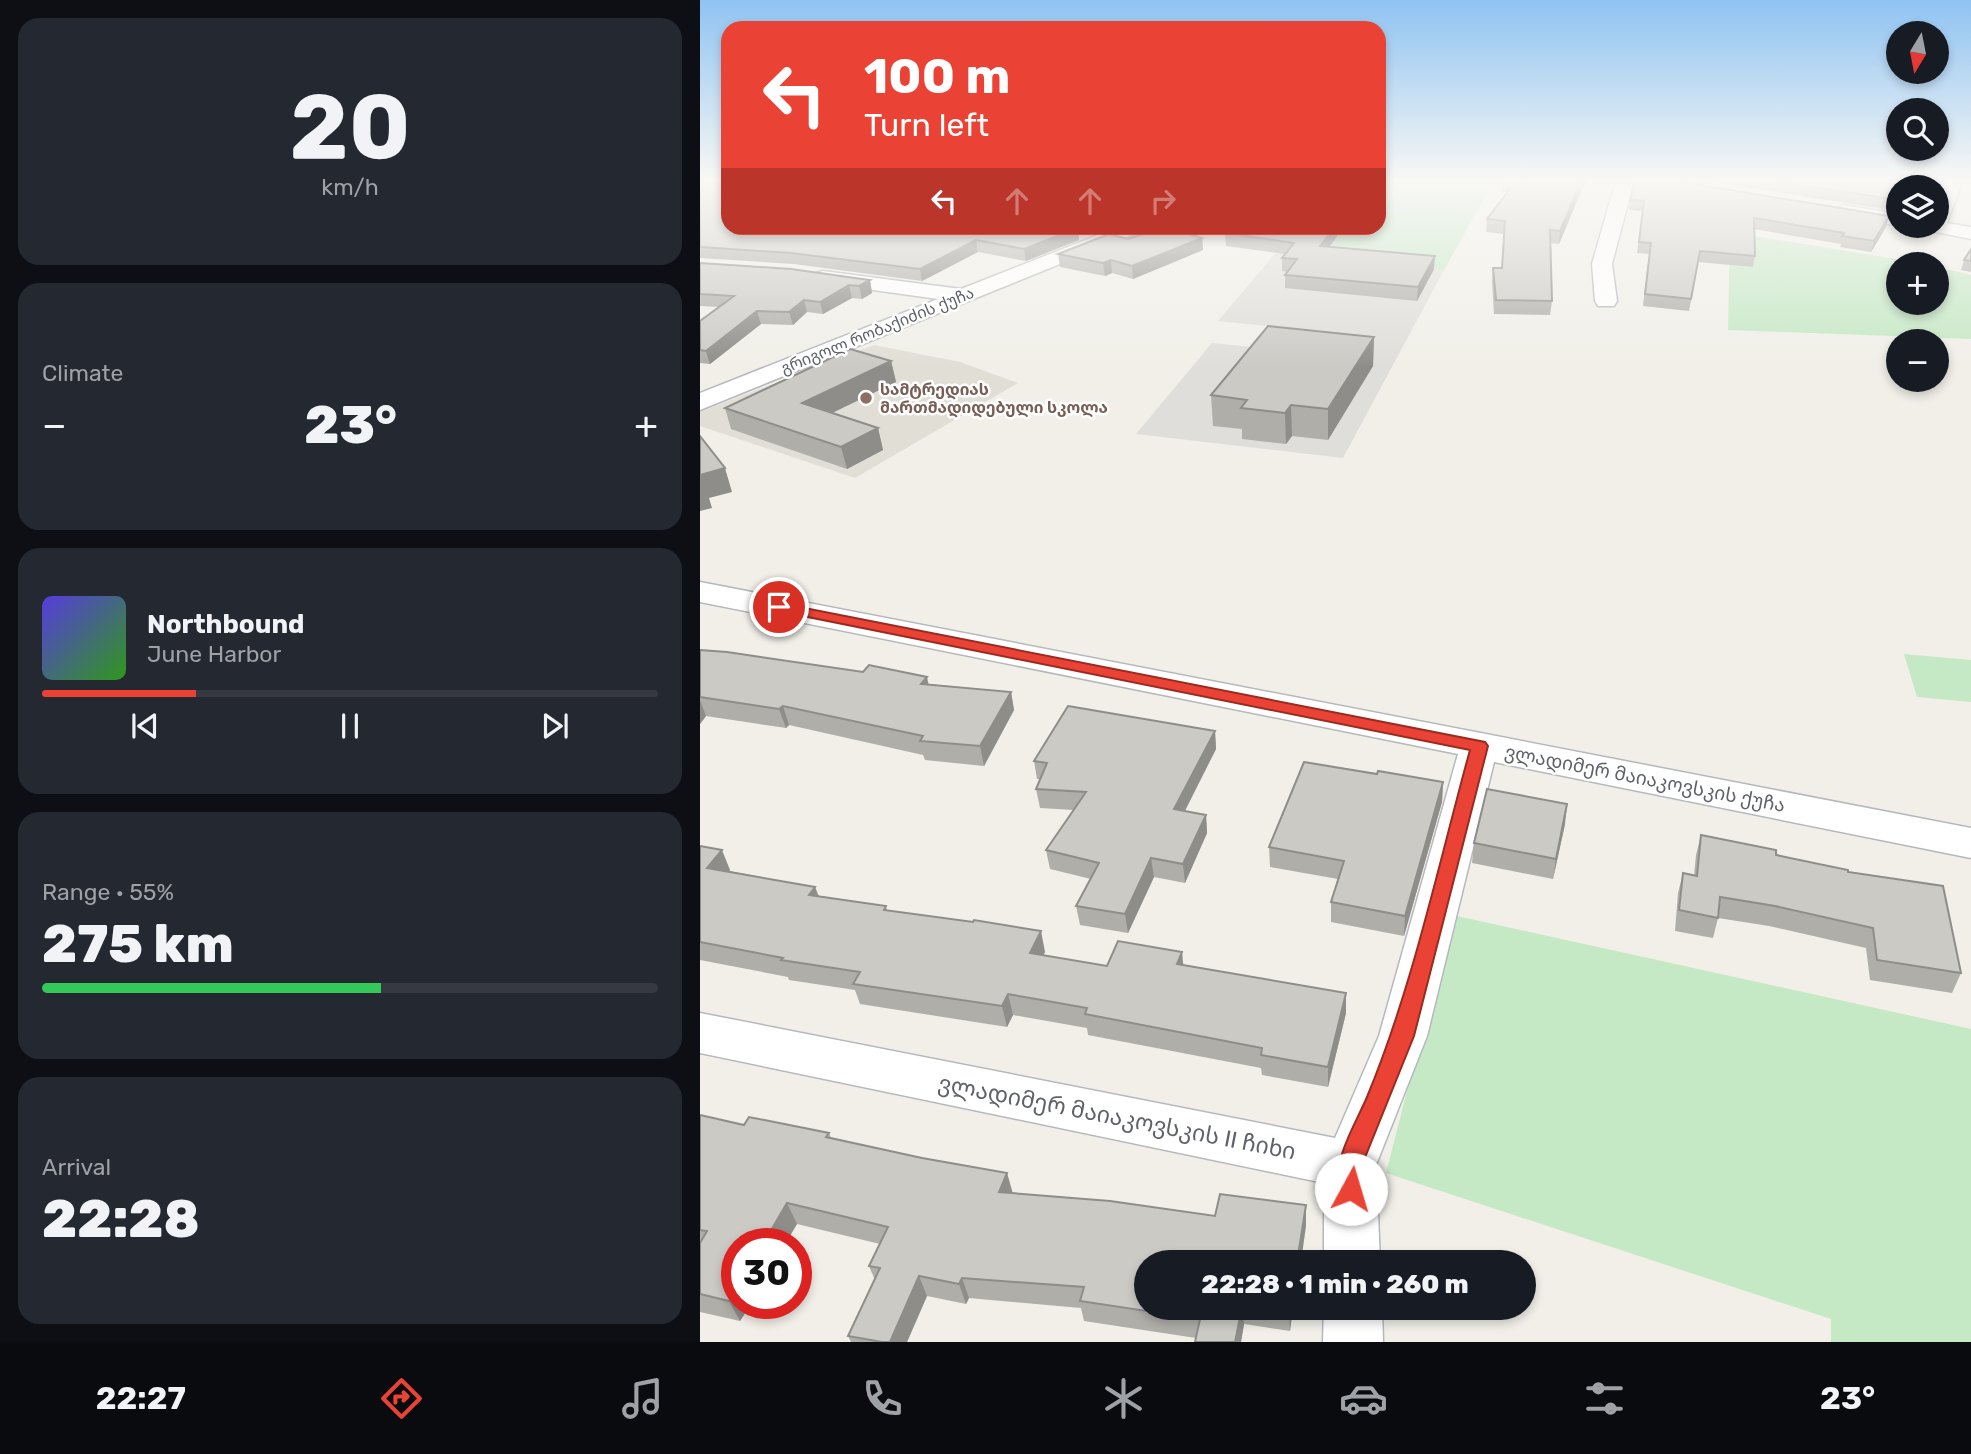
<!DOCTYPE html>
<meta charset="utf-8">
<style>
body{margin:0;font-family:Rubik,"Noto Sans Georgian",sans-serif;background:#242831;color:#f1f3f6;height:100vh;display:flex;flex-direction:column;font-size:26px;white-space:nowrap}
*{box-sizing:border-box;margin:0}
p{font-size:23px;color:#9ea1a6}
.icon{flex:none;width:38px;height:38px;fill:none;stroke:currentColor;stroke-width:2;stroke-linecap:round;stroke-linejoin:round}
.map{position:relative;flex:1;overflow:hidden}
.drawer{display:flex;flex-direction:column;gap:18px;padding:18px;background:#0d0f14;width:700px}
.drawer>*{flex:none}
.hud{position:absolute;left:21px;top:21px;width:665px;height:214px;border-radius:21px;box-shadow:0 4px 10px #0003;background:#ea4335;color:#fff;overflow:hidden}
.needle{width:46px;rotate:190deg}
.fabs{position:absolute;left:1186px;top:21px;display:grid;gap:14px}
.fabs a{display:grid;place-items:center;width:63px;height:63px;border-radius:50%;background:#171b24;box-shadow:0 4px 10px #0003;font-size:35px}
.speed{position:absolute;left:21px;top:1228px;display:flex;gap:14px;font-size:35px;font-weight:700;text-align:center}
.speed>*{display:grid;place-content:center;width:91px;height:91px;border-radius:50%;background:#171b24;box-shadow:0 4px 10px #0003;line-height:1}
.speed .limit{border:10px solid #d22;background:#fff;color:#111}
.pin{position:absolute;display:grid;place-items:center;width:60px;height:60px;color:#fff;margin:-30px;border:4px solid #fff;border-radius:50%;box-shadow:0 2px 7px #0007}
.me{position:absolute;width:77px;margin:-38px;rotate:6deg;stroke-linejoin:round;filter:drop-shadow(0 0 5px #0008)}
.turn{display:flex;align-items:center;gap:24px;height:147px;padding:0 28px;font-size:32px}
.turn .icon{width:91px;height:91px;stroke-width:2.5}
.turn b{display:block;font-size:49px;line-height:60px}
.lanes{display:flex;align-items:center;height:66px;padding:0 28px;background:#0003;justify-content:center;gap:35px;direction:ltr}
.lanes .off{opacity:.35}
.big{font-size:52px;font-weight:800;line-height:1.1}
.drawer .widget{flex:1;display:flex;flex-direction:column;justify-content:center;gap:10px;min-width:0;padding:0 24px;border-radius:21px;background:#242831}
.drawer .dial{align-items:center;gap:0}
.dial b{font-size:91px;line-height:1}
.song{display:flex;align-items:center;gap:21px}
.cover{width:84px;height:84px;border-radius:10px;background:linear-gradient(135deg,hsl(250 70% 55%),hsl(110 70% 35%))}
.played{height:7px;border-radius:4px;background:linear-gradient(90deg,#ea4335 25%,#363941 25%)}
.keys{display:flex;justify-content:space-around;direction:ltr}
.heat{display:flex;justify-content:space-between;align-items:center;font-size:38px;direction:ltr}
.charge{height:10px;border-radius:5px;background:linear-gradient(90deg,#34c759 55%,#363941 0)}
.trip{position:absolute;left:434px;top:1250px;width:402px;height:70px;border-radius:35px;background:#171b24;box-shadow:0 4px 10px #0003;font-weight:800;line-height:70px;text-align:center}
.tabs{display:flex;height:112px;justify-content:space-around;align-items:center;background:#090b0e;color:#9ea1a6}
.tabs .icon{width:49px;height:49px}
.tabs .on{color:#ea4335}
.tabs b{font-size:32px;color:#f1f3f6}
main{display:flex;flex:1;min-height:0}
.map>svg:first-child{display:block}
</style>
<main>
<section class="drawer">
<div class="widget dial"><b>20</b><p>km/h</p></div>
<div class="widget"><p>Climate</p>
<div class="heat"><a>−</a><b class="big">23°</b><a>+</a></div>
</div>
<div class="widget">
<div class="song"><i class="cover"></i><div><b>Northbound</b><p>June Harbor</p></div></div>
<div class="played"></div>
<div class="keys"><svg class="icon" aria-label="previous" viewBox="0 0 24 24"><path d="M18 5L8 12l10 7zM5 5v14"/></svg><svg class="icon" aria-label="pause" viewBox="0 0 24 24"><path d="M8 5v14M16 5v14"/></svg><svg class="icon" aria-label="next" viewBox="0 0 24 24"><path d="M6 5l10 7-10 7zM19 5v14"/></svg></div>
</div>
<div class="widget"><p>Range · 55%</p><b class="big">275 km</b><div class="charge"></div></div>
<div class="widget"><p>Arrival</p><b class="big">22:28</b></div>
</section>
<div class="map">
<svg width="1271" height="1342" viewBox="0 0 1271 1342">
<rect width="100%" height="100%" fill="#f1efe8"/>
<polygon fill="#e0deda" points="574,255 744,270 643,458 436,434 512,343 552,347 567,326 518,321"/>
<polygon fill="#e1ded6" points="174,345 260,362 318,383 155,478 0,426 0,412"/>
<g fill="#c5e8c5">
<polygon points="693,180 768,180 792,184 744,270 574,255 627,228 679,228 679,214 696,193 681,186"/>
<polygon points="1030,232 1226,264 1199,264 1199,303 1237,303 1237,267 1271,275 1271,339 1028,330"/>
<polygon points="1204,654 1271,660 1271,702 1217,697"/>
<polygon points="752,915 1271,1029 1271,1342 1131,1342 1131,1319 686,1173"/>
</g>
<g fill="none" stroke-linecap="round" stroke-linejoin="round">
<g stroke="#b5b8bc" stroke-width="3">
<g id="minor">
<polygon points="916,180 934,180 912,264 917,301 914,306 898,306 895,301 892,264"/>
<polygon points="1245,180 1263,180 1247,223 1271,227 1271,239 1226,230 1223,226 1237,226 1237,200"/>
<polygon points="1143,205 1199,214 1199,226 1136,215 1134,211"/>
<polygon points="416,228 442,228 439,232 0,410 0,393 238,299 123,283 116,281 113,277 116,273 123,271 261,289"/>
<polygon points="0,582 1271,828 1271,858 794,762 727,1036 676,1165 680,1262 624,1262 624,1183 0,1053 0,1013 635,1138 679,1036 758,754 0,602"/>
<polygon points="624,1307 682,1307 683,1342 623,1342"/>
</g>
</g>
<use href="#minor" fill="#fff" fill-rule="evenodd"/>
</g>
<g fill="#afaea9">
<polygon points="0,180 28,228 378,228 379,240 326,261 278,252 222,281 94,264 0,258"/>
<polygon points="790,180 888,180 882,189 859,244 850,243 852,301 850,315 794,314 792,282 793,268 802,268 804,234 786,232 787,219 807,192 802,192 803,181"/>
<polygon points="1001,180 1197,180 1200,185 1197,195 1199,200 1196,211"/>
<polygon points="930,200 1186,227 1171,252 1140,247 1141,244 1054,229 1055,256 1053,267 998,262 989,311 943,306 949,254 937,253 942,211 929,210"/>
<polygon points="533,228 643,228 629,247 734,269 717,301 585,288 585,275 587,272 582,271 582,258 584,254 526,246 525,233"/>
<polygon points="502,238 503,250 433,279 412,273 405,276 360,267 358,254 428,239"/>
<polygon points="1271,249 1271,272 1261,270 1264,260"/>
<polygon points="0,263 170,280 172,293 162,299 152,298 123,314 107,312 93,325 61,324 10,364 0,363 0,321 19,307 0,306"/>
<polygon points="674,337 673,366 628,440 592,436 586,444 542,439 542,429 513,426 511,395"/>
<polygon points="191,361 196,382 132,413 178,428 183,450 147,469 31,429 25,408"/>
<polygon points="0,650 228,684 311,692 314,710 284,766 225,760 223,755 89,725 86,728 6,716 0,724"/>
<polygon points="515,731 516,749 485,811 506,815 507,833 485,883 454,877 428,933 380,925 376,906 391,879 350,869 346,850 374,810 340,808 336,789 340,779 337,779 334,761"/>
<polygon points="677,774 743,782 742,802 704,936 631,922 631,902 638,879 570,867 569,847"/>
<polygon points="865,824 853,879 772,863 774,843"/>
<polygon points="1001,835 1148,872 1261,973 1252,993 1170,980 1166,948 1069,926 1018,918 1013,938 975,931 978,893 983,873 994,876 996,855"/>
<polygon points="0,846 30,870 29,871 115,887 119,896 186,906 187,910 345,952 343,955 407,966 484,965 646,1013 628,1087 562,1075 561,1068 388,1035 387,1028 313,1015 307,1027 160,1004 155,990 89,980 88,977 0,960"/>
<polygon points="0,1115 44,1125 129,1133 131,1138 222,1158 307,1173 312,1193 606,1226 446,1307 593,1307 590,1331 544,1324 541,1342 495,1342 496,1338 384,1321 381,1308 269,1298 266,1304 227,1296 207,1342 151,1342 148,1336 175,1280 169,1266 180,1244 97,1224 85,1244 37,1244 37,1304 51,1304 40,1321 0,1312"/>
</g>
<g fill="#8f8d8a">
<polygon points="679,180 686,180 679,185"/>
<polygon points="882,180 888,180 882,189 859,244 860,231"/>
<polygon points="1189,216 1186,227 1171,252 1174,241"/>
<polygon points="378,228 379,240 326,261 324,249"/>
<polygon points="634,228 643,228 621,259 620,246"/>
<polygon points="502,238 503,250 433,279 432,266"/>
<polygon points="276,240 278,252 222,281 220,269"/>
<polygon points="735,256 734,269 717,301 718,287"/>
<polygon points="411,260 412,273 405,276 403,263"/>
<polygon points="170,280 172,293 162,299 159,286"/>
<polygon points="149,285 152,298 123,314 120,302"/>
<polygon points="104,300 107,312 93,325 89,312"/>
<polygon points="57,311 61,324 10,364 6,351"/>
<polygon points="674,337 673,366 628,440 628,409"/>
<polygon points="191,361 196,382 107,425 102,403"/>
<polygon points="591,405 592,436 586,444 585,413"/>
<polygon points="178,428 183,450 147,469 141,447"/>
<polygon points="25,468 32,492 9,498 12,508 0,511 0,475"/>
<polygon points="227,677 231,696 221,684"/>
<polygon points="311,692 314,710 284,766 280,746"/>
<polygon points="0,700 6,716 0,724"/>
<polygon points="83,706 89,725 86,728 79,709"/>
<polygon points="515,731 516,749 476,828 474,809"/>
<polygon points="743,782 742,802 704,936 705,916"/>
<polygon points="867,804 865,824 853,879 856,859"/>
<polygon points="506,815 507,833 485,883 483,864"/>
<polygon points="22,850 30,870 16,888 7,868"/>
<polygon points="451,858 454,877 428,933 425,914"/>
<polygon points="115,887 122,907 109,895"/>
<polygon points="341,931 345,952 334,973 330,953"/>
<polygon points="482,952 484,972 477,964"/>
<polygon points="646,993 646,1013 628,1087 628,1067"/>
<polygon points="308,994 313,1015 307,1027 302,1006"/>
<polygon points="307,1173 313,1194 299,1192"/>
<polygon points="87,1203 97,1224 85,1244 63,1244"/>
<polygon points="606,1205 606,1226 601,1262 597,1262"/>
<polygon points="219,1276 227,1296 207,1342 190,1342"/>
<polygon points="262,1278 269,1298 266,1304 259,1284"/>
<polygon points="37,1288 37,1304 51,1304 40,1321 29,1301"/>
<polygon points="542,1307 543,1307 544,1324 541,1342 535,1342"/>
<polygon points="589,1307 593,1307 590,1331 589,1310"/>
</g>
<g fill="#cccac5" stroke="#8f8d8a" stroke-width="2">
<polygon points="0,180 28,180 28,228 378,228 324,249 276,240 220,269 91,253 0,247"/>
<polygon points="803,180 882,180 860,231 850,230 852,301 796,300 793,268 802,268 805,221 787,219 816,181"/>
<polygon points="935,180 969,180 1189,216 1174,241 1142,236 1144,233 1054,218 1055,256 1000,251 991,299 945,294 951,243 939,242 944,201 930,200"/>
<polygon points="1066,180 1197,180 1200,185 1193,185 1199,200"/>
<polygon points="462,228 470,228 502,238 432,266 411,260 403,263 358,254 409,234 428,239"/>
<polygon points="533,228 634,228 620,246 735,256 718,287 585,275 597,259 582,258 594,243 525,233"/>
<polygon points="1271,249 1271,261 1264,260"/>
<polygon points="0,263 91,269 170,280 159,286 149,285 120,302 104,300 89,312 57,311 6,351 0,350 0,321 34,296 0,294"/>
<polygon points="568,326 674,337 628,409 591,405 585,413 541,408 547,400 511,395"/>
<polygon points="150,349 191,361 102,403 178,428 141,447 25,408"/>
<polygon points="0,436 25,468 0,475"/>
<polygon points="0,650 27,652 163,672 169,665 227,677 221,684 311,692 280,746 220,741 223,736 83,706 79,709 0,697"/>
<polygon points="368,706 515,731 474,809 506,815 483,864 451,858 425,914 376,906 399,863 346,850 386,792 336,789 347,763 334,761"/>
<polygon points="604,762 677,774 678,771 743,782 705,916 631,902 644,861 569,847"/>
<polygon points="787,789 867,804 856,859 774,843"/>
<polygon points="1001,835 1076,850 1076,855 1148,870 1148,872 1243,886 1261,973 1177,960 1173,928 1075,906 1020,897 1018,918 979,910 983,873 997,876"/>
<polygon points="0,846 22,850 7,868 115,887 109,895 186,906 184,910 273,922 274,920 341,931 330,953 407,966 418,941 482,952 477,964 646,993 628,1067 561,1055 562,1048 385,1014 387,1008 308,994 302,1006 153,984 160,972 81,960 83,958 0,942"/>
<polygon points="0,1115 44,1125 49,1117 129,1133 126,1137 222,1158 307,1173 299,1192 410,1201 515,1216 520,1194 606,1205 597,1262 446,1262 446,1307 542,1307 535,1342 495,1342 500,1319 380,1301 384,1287 262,1278 259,1284 219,1276 190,1342 182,1342 148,1336 180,1268 169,1266 188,1227 87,1203 63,1244 37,1244 37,1288 29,1301 0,1294 0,1243 7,1231 0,1230"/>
<polygon points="568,1307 589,1307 589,1310"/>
</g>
<linearGradient id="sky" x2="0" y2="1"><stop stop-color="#8fc3f1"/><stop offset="0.49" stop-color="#f9f8f5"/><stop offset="1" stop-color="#f9f8f5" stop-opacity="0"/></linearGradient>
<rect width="1271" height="368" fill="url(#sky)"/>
<path fill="#ea4335" stroke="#982c22" stroke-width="2" d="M 79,603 L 785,742 L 788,746 L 714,1036 L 662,1165 L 663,1189 L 659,1197 L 651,1200 L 642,1197 C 628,1165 655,1126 667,1097 C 713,986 738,866 770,750 L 73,610 L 71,607 Z"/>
<circle fill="#8d6e63" stroke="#fff" stroke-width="2.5" cx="166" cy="398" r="7"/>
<g text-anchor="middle" stroke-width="5" stroke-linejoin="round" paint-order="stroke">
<g font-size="16" fill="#5f6368" stroke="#fff">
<text transform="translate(177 330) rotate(-22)" y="6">გრიგოლ რობაქიძის ქუჩა</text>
</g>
<g font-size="16" font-weight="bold" fill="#785e54" stroke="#fff" text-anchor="start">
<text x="180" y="395">სამტრედიას<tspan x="180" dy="18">მართმადიდებული სკოლა</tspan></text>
</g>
<g font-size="19" fill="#5f6368" stroke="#fff">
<text transform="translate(945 778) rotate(11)" y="7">ვლადიმერ მაიაკოვსკის ქუჩა</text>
</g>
<g font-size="23" fill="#5f6368" stroke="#fff">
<text transform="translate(417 1117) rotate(11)" y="8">ვლადიმერ მაიაკოვსკის II ჩიხი</text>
</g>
</g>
</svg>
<div class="fabs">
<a><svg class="needle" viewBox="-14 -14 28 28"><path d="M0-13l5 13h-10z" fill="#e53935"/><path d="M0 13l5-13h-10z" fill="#9ea1a6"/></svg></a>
<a><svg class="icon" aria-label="search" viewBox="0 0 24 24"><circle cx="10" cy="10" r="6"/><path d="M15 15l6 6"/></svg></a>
<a><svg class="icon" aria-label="layers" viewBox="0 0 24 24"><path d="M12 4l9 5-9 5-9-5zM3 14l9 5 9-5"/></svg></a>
<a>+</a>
<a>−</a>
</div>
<div class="speed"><div class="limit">30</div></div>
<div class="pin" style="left:79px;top:607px;background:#d93025"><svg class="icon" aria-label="arrive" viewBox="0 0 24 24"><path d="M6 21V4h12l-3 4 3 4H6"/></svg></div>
<svg class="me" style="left:651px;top:1189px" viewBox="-20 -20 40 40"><circle r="19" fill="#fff"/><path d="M0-13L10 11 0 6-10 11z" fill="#ea4335"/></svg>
<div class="trip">22:28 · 1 min · 260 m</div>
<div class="hud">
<div class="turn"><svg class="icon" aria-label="left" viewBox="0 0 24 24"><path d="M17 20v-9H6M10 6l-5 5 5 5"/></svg><div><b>100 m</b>Turn left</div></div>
<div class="lanes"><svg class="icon" aria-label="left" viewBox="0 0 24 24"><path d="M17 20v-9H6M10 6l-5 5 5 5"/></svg><svg class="icon off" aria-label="ahead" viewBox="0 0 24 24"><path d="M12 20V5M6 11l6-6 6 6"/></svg><svg class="icon off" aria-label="ahead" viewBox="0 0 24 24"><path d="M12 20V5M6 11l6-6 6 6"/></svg><svg class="icon off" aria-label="right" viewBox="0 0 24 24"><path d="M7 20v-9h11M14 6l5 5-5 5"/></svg></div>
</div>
</div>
</main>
<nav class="tabs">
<b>22:27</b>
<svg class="icon on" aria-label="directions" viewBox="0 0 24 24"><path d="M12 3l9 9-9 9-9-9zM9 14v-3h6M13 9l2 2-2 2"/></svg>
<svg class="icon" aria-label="music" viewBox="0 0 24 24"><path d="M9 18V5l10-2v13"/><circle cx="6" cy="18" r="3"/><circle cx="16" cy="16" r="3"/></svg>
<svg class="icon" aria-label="phone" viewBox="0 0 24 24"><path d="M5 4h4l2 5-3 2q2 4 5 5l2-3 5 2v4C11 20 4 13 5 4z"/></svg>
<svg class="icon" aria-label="climate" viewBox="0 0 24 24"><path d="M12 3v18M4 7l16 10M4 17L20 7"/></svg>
<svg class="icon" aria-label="car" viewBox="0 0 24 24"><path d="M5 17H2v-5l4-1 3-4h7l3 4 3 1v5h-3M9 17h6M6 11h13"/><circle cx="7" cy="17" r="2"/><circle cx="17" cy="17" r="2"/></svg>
<svg class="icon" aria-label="filters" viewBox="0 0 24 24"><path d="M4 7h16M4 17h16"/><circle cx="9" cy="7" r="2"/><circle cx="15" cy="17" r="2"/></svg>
<b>23°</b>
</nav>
